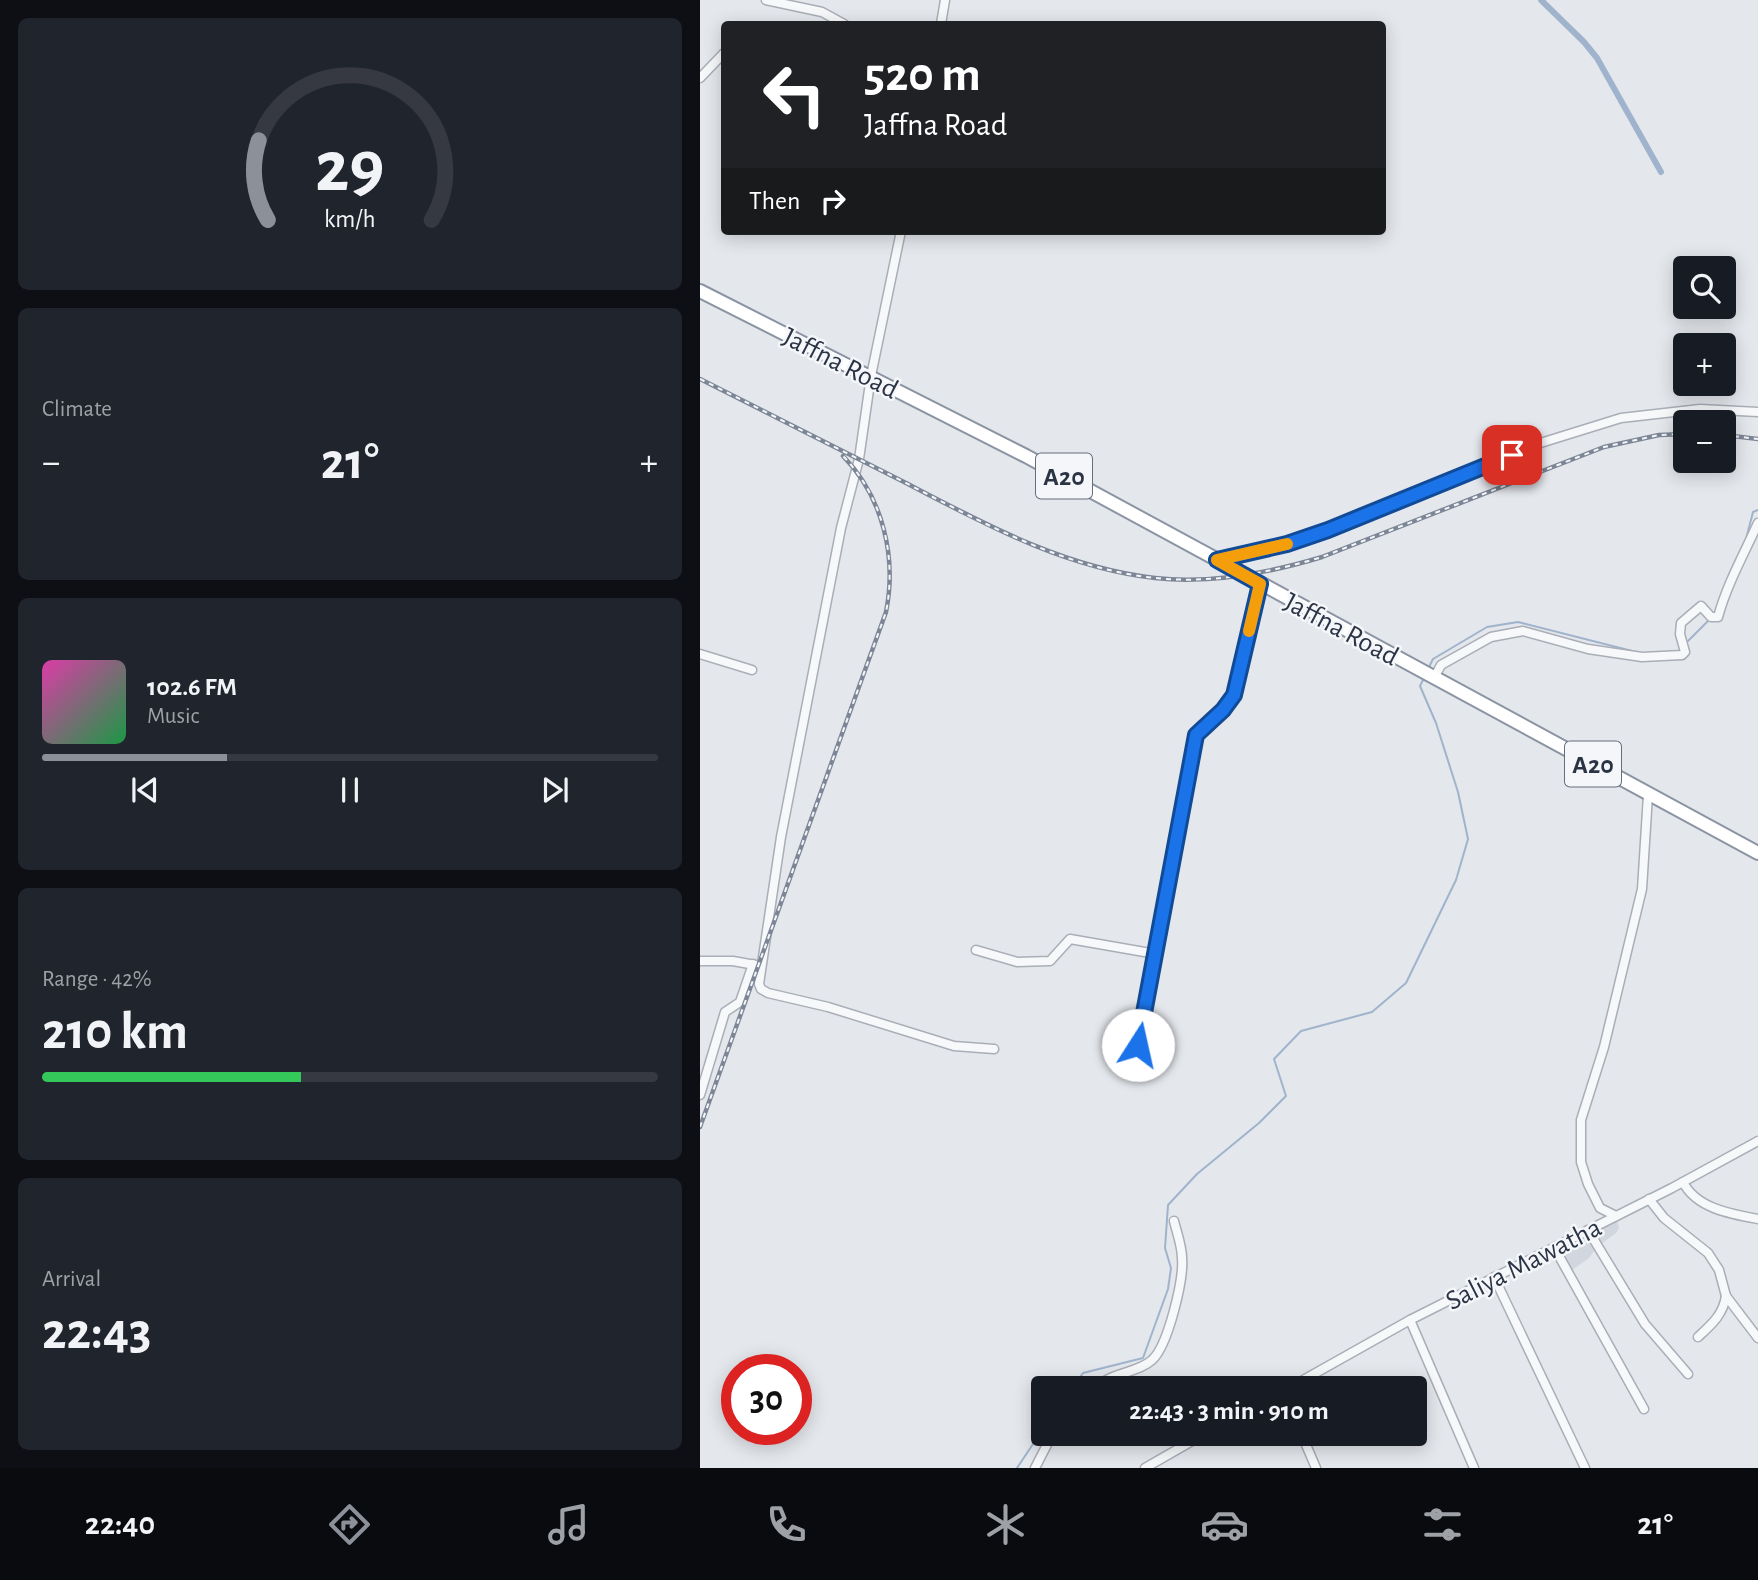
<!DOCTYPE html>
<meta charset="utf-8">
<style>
body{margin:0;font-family:"Alegreya Sans",sans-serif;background:#20242c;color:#f1f3f6;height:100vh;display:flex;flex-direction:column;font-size:26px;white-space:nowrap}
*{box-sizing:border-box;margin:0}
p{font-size:23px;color:#9ea1a6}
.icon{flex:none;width:38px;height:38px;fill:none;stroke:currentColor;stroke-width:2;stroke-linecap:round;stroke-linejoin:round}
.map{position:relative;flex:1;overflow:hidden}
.details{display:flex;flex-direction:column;gap:18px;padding:18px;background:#0d0f14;width:700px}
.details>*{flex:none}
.banner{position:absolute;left:21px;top:21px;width:665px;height:214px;border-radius:7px;box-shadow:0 4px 18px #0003;background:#202124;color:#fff;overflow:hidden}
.buttons{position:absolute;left:973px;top:256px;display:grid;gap:14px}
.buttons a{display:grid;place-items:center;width:63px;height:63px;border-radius:7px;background:#171b24;box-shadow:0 4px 18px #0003;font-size:35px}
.speed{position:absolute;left:21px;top:1354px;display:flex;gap:14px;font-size:35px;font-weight:700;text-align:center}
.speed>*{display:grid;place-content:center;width:91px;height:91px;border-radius:50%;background:#171b24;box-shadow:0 4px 18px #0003;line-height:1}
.speed .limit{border:10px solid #d22;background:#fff;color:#111}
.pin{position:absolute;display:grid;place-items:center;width:60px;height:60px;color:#fff;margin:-30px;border-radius:14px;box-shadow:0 4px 10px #0006}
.me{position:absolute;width:77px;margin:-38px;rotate:10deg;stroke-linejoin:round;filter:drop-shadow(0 0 5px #0008)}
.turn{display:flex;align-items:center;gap:24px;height:147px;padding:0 28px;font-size:32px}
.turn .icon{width:91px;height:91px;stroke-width:2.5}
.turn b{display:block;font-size:49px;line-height:60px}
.then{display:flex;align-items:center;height:66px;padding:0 28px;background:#0003;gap:14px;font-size:26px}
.big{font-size:52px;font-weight:700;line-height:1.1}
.details .widget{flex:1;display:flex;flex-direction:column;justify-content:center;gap:10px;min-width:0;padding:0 24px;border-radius:10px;background:#20242c}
.details .dial{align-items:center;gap:0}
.dial svg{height:182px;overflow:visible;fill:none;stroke:#363941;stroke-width:7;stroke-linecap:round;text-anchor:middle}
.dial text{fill:#f1f3f6;stroke:none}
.song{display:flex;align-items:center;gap:21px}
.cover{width:84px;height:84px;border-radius:10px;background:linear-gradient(135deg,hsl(320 70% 55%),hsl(140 70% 35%))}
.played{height:7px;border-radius:4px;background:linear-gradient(90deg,#8c9099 30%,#363941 30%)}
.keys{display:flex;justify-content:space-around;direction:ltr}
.heat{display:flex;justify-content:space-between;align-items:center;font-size:38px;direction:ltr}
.charge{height:10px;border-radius:5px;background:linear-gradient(90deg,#34c759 42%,#363941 0)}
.trip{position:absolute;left:331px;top:1376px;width:396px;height:70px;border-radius:7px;background:#171b24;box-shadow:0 4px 18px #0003;font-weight:700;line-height:70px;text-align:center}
.menu{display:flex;height:112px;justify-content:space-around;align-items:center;background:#090b0e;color:#9ea1a6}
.menu .icon{width:49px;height:49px}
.menu .on{color:#8c9099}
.menu b{font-size:32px;color:#f1f3f6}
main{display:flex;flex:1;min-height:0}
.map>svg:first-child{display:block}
</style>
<main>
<section class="details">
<div class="widget dial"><svg viewBox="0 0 100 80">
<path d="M14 69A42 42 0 1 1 86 69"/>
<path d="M14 69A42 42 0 0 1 10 34" stroke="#8c9099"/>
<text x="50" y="56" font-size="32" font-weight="700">29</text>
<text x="50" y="72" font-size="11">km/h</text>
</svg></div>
<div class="widget"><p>Climate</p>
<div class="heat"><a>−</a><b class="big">21°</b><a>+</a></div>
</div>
<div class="widget">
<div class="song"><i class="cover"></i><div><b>102.6 FM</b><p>Music</p></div></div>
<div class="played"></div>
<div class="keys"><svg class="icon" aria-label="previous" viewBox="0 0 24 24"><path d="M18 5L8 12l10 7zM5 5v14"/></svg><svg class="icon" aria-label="pause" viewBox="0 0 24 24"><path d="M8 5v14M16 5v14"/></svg><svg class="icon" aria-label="next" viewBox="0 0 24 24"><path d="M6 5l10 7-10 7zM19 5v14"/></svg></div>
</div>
<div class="widget"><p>Range · 42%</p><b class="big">210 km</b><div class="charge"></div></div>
<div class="widget"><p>Arrival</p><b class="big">22:43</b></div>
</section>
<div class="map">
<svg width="1058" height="1468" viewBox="0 0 1058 1468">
<rect width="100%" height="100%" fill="#e4e7ec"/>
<polygon fill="#d2d6de" points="916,1216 919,1228 916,1233 897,1247 889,1258 868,1273 854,1247"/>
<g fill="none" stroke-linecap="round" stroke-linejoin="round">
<g stroke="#9fb4cc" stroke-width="2">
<polyline points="1045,543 1053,512 1058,510"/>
<polyline points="988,641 1009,620"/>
<polyline points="729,667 733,659 787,627 818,622 940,653"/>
<polyline points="372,1388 383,1373 443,1358 468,1289 471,1268 465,1248 468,1205 497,1174 559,1123 586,1096 574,1059 601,1031 672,1012 706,983 756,880 768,839 758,792 736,723 720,686 724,678"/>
<polyline points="317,1468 343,1429"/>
</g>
<polyline stroke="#9fb4cc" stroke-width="6" points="841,0 884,42 897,58 961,172"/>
<g stroke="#a9aeb7" stroke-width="11">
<g id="minor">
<polyline points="66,0 122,12 144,24"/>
<polyline points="241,24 245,0"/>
<polyline points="0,78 24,53"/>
<polyline points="201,231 171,376 159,459 141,528 81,837 59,984 61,989 68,993 128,1007 254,1046 294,1049"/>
<polyline points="517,560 587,544 628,530 834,445 921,418 1000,409 1058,412"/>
<polyline points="0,654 52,670"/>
<path d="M 734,678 L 741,665 L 791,637 L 823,631 L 888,649 L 942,657 L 982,655 L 985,652 L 980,634 L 981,623 L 1001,606 L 1011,617 L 1018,617 C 1027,584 1044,554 1058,523"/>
<polyline points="276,950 317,962 350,961 370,939 456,954"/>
<polyline points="0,961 33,961 55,965"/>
<polyline points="438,1045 496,735 523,710 534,695 560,584"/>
<polyline points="0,1095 25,1012 40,1002 53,964"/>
<path d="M 983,1182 C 996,1208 1030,1214 1058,1219"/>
<polyline points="949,1199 964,1218 1008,1253 1019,1270 1026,1296 1058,1338"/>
<polyline points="916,1216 900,1208 888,1184 881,1162 881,1120 904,1047 942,889 948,795"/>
<polyline points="888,1230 945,1324 988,1374"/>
<polyline points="854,1247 944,1409"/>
<polyline points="794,1277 885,1468"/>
<polyline points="710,1320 774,1468"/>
<path d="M 998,1337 C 1011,1325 1023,1315 1026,1296"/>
<path d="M 395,1388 C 412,1372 438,1373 452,1360 C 468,1346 484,1279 482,1258 C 482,1246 477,1233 474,1221"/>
<polyline points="589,1388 710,1320 972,1188 1058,1141"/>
<polyline points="601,1433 616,1468"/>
<polyline points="335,1468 353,1433"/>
<polyline points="445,1468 506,1433"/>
</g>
</g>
<g stroke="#8b94a3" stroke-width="16">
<polyline id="highway" points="0,291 326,456 1058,853"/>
</g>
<use href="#minor" stroke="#f7f8fa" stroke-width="8"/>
<use href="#highway" stroke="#fff" stroke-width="12"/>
<g stroke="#7d8696" stroke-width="4.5">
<g id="rail">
<path d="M 0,379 C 68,413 136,448 204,482 C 283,523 364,568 455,578 C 510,584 569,573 622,557 L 904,447 L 959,435 L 985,434"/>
<polyline points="1024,435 1058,439"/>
<path d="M 0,1127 L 186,612 C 197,557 183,497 143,456"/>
</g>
</g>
<use href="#rail" stroke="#f4f6f9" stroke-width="2" stroke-dasharray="5" stroke-linecap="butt"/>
</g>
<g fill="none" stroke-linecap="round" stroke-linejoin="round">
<g stroke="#114b97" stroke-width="18">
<polyline id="route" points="438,1045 496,735 523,710 534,695 560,584 517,560 587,544 628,530 812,455"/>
</g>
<use href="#route" stroke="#1a73e8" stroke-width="12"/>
<polyline stroke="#f59e0b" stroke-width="12" points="549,631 560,584 517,560 587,544"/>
</g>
<g text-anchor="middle" stroke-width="5" stroke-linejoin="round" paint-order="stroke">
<g fill="#f4f6f9" stroke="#676e7b" stroke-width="2">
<rect x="336" y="453.5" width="56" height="45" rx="5"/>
<rect x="865" y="741.5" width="56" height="45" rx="5"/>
</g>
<g font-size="26" font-weight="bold" fill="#2b3445">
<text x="364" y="485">A20</text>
<text x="893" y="773">A20</text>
</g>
<g font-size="28" fill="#2b3445" stroke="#f4f6f9">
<text transform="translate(141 362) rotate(27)" y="10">Jaffna Road</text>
<text transform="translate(642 628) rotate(28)" y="10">Jaffna Road</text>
<text transform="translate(823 1263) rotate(-27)" y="10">Saliya Mawatha</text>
</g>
</g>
</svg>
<div class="buttons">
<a><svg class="icon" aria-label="search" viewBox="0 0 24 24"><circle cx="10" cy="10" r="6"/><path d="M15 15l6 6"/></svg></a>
<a>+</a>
<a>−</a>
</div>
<div class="speed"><div class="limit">30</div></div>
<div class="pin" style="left:812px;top:455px;background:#d93025"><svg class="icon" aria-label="arrive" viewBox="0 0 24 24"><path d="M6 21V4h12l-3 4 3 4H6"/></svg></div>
<svg class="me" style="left:438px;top:1045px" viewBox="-20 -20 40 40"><circle r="19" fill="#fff"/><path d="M0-13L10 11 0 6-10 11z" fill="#1a73e8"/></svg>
<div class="trip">22:43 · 3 min · 910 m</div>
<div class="banner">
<div class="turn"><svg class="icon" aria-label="left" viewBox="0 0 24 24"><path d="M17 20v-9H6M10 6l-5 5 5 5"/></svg><div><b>520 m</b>Jaffna Road</div></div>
<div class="then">Then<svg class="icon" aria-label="right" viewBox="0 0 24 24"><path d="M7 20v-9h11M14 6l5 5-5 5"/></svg></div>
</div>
</div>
</main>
<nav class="menu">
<b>22:40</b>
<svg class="icon on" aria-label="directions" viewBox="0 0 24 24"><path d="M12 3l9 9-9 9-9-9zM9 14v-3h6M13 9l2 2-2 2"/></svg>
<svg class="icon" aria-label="music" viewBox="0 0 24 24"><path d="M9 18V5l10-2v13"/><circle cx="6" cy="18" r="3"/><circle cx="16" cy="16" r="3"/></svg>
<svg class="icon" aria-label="phone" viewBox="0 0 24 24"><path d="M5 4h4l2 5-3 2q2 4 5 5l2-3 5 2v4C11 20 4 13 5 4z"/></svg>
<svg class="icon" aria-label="climate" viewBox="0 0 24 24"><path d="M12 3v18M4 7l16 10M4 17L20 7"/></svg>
<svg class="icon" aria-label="car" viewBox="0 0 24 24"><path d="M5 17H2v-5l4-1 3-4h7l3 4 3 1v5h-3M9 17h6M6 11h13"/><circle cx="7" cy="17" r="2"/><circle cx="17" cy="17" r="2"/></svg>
<svg class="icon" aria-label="filters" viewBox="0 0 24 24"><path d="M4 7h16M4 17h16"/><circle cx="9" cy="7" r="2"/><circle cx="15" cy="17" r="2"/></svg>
<b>21°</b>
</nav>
